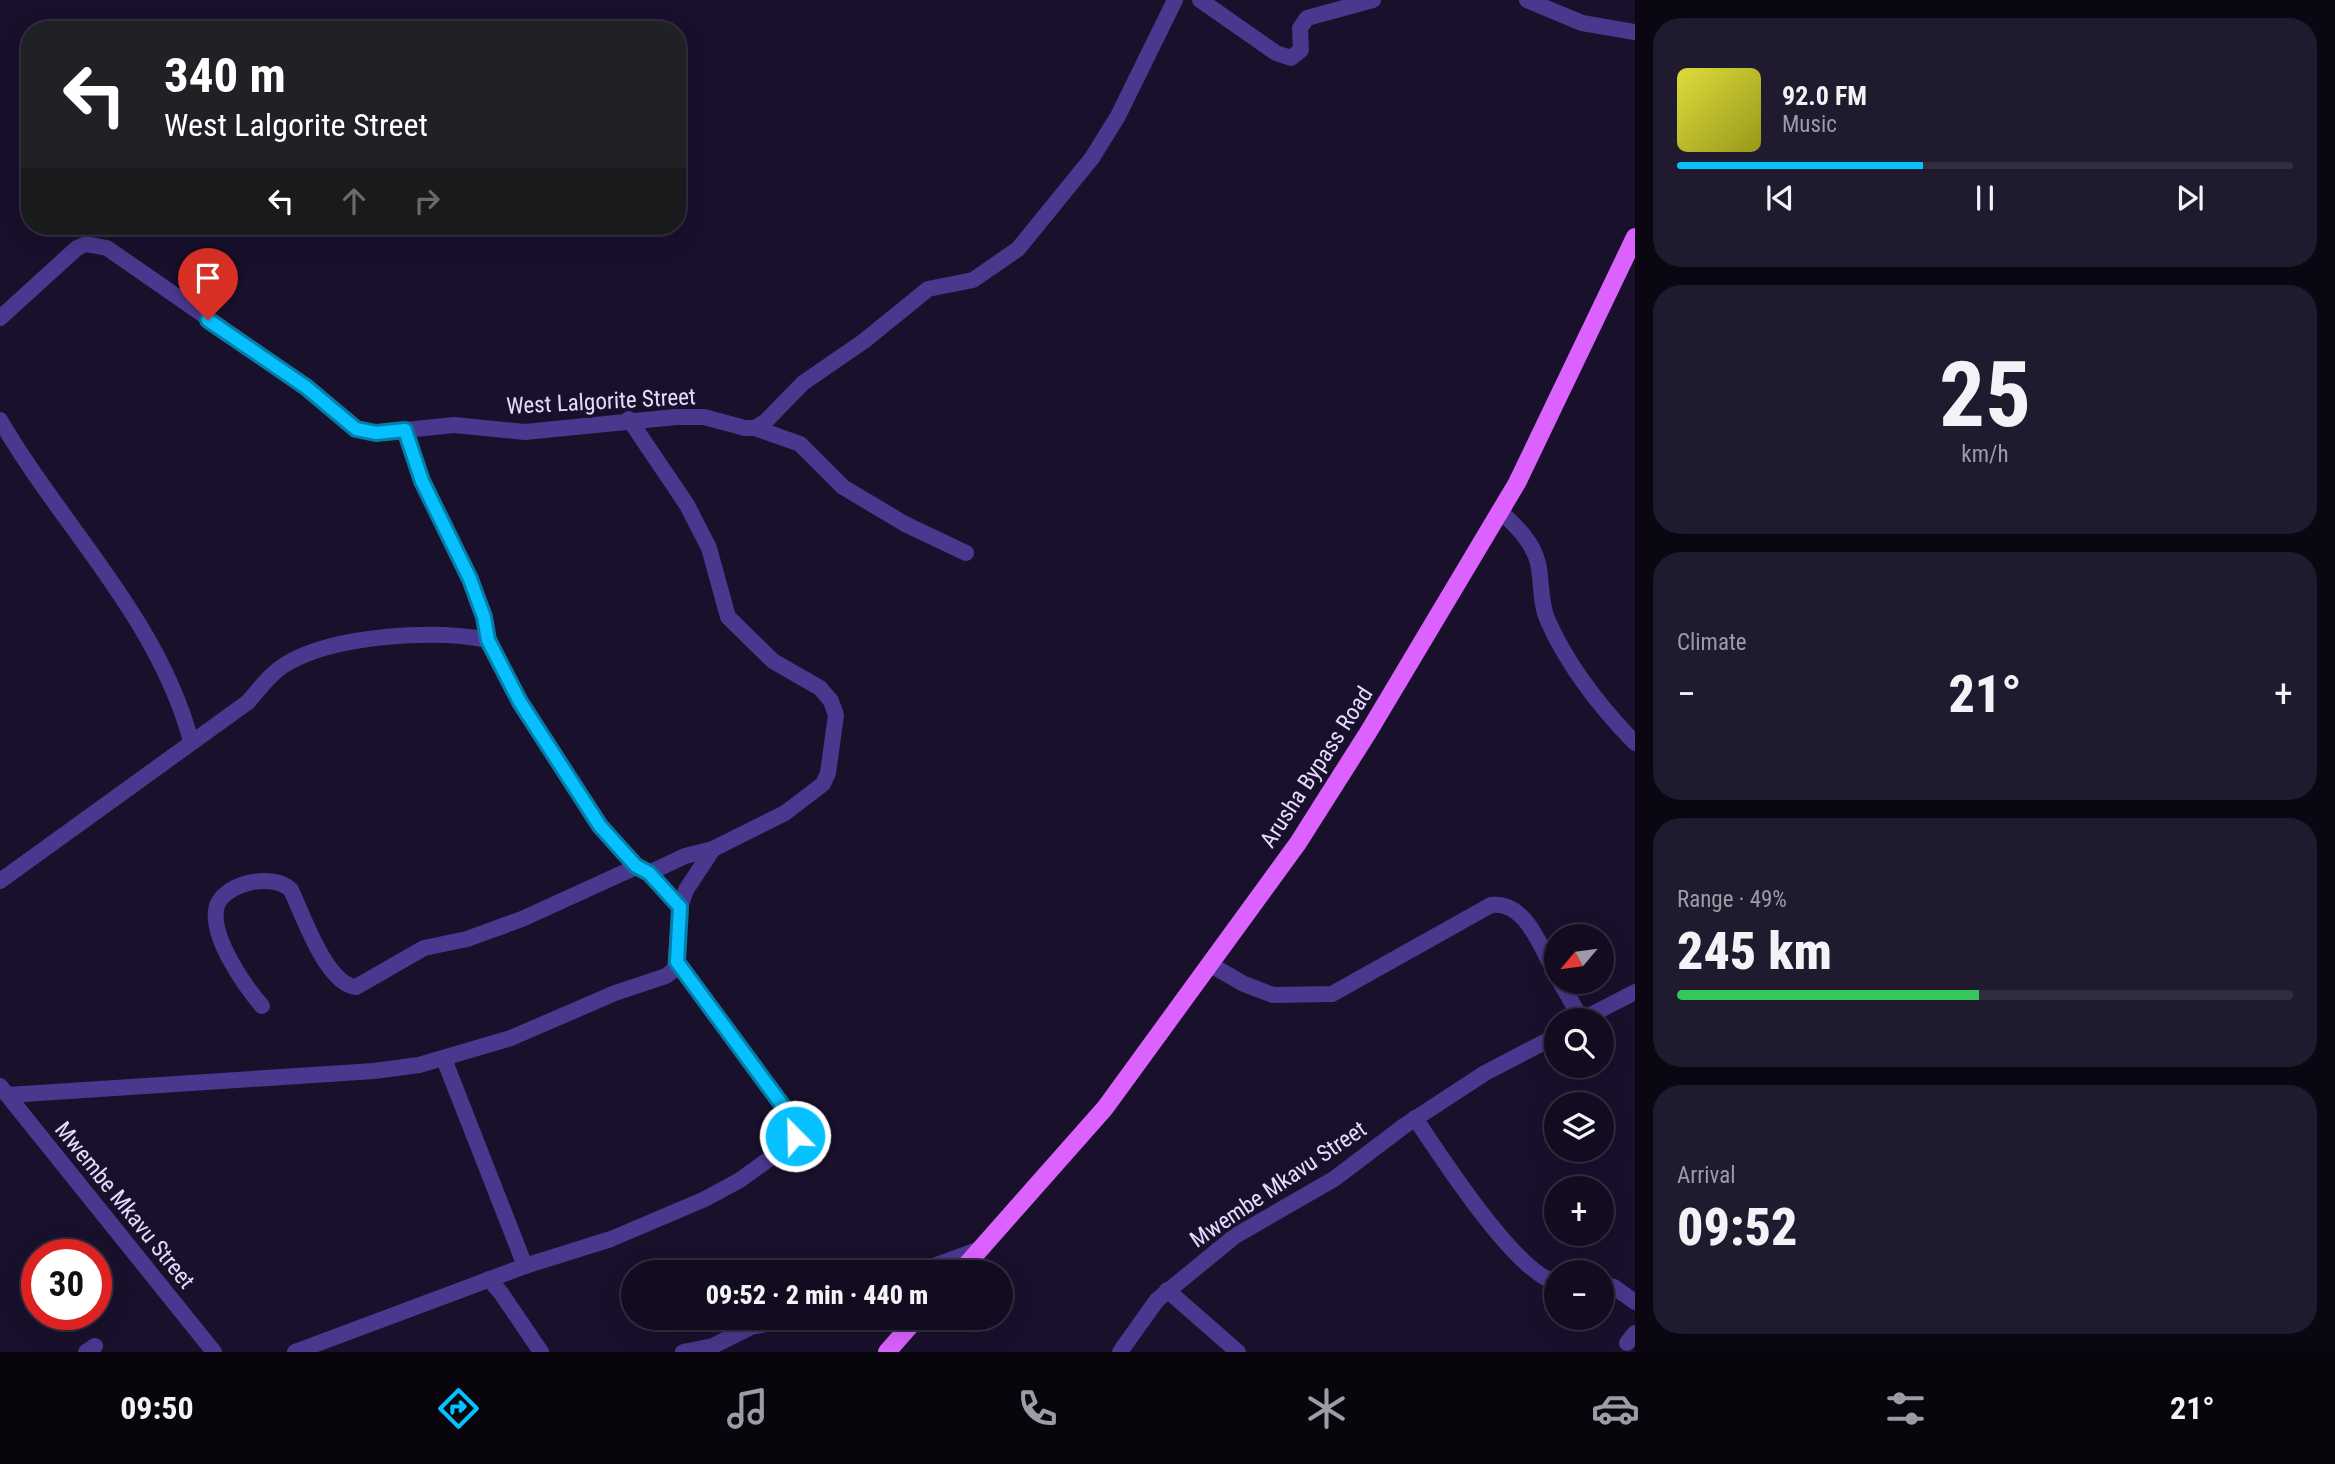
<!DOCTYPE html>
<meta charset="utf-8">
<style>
body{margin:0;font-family:"Roboto Condensed",sans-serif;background:#201a2e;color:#f1f3f6;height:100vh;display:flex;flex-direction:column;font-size:26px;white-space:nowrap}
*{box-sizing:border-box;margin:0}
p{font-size:23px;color:#9d9ba5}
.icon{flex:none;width:38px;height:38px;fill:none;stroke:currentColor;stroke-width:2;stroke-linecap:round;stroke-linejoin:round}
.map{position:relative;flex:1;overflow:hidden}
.drawer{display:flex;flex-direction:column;gap:18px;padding:18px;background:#0a0712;width:700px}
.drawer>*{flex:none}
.banner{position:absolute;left:21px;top:21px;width:665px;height:214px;border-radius:28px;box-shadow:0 7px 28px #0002,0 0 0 2px #322c3f;background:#202124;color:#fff;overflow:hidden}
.needle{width:46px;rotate:241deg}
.controls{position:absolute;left:1544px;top:924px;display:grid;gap:14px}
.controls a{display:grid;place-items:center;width:70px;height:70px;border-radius:50%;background:#130c21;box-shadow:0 7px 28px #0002,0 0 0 2px #322c3f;font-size:35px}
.speed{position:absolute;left:21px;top:1239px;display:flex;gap:14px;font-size:35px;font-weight:700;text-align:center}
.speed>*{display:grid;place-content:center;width:91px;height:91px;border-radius:50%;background:#130c21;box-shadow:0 7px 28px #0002,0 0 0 2px #322c3f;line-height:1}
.speed .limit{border:10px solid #d22;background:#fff;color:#111}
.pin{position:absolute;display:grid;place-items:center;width:60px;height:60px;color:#fff;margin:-72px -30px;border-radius:50% 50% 50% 0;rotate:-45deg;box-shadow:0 0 7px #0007}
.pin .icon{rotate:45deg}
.me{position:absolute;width:77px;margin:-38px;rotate:337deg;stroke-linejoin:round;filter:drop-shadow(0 0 5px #0008)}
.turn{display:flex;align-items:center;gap:24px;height:147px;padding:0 28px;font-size:32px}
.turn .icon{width:91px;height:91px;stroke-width:2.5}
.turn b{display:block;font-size:49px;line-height:60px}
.lanes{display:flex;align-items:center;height:66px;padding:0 28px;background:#0003;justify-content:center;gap:35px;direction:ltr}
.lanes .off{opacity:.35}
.big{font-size:52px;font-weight:800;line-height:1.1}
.drawer .tile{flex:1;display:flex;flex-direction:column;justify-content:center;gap:10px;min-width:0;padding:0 24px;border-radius:28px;background:#201a2e}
.drawer .dial{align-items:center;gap:0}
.dial b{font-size:91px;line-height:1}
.song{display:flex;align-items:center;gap:21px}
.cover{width:84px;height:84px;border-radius:10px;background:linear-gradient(135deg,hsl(60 70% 55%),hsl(60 70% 35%))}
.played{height:7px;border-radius:4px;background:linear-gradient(90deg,#07c0ff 40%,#322c3f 40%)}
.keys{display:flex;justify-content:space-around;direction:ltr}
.heat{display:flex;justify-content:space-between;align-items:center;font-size:38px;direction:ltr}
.charge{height:10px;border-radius:5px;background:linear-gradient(90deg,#34c759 49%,#322c3f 0)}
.trip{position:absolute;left:621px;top:1260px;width:392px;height:70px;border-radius:35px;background:#130c21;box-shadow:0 7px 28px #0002,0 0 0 2px #322c3f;font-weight:800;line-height:70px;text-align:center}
.tab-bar{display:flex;height:112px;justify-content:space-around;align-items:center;background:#08050d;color:#9d9ba5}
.tab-bar .icon{width:49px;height:49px}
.tab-bar .active{color:#07c0ff}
.tab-bar b{font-size:32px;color:#f1f3f6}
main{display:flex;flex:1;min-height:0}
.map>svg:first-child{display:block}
</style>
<main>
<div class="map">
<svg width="1635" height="1352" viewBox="0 0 1635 1352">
<rect width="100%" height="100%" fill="#19102c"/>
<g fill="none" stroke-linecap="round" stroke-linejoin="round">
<g stroke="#49388e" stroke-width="16">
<polyline points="1200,0 1276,53 1291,58 1301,50 1300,28 1307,18 1373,0"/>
<polyline points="1527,0 1582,23 1635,32"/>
<polyline points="0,318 77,248 86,244 107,248 307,387 357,429 376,433 454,425 525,432 676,417 704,417 745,428 755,428 766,421 803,383 864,341 928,289 973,280 1018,249 1092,158 1118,116 1175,0"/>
<polyline points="629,419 687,505 709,548 728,617 773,661 820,688 831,701 836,715 828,773 823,784 785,813 713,849 686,890 680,907"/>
<path d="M 0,420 C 63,528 158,618 191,741"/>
<polyline points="755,428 800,444 843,487 905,524 966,553"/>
<path d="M 1501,512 C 1516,526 1533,542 1538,563 C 1542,582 1540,604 1548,621 C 1568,666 1601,708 1635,743"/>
<polyline points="649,873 685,856 713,849"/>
<path d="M 0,881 L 248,702 C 260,688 271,673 286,664 C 334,635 435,629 488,640"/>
<path d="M 1211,965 L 1244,984 L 1273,995 L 1332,994 L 1491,905 C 1526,900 1541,949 1556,974"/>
<polyline points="1560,982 1582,1020"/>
<path d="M 262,1006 C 244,985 212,939 216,910 C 219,884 273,871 291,890 C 303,915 326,984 356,987 L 424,948 L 467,939 L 522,919 L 636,867"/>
<polyline points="1581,1020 1635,992"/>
<polyline points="444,1059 525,1266"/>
<polyline points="0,1086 214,1352"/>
<polyline points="8,1095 374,1071 419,1065 511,1038 615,993 666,976 675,969 680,907 649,873 636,867 600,826 520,702 488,640 484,617 470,579 422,481 405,430"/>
<path d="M 1415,1118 C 1440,1155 1516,1274 1556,1282"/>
<polyline points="917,1272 983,1248"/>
<polyline points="489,1279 501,1293 541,1352"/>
<polyline points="1601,1284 1614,1287 1635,1302"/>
<polyline points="1167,1290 1238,1352"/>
<polyline points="1627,1343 1635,1333"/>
<polyline points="86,1352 95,1346"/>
<polyline points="295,1352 525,1266 611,1239 705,1199 740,1180 794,1141 796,1131 791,1117 677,962"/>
<polyline points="683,1352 713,1346 751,1327 795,1318"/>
<polyline points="1120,1352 1157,1300 1235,1236 1334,1179 1404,1126 1485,1073 1556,1036"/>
</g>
<g stroke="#dc62ff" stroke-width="18">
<polyline points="960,1272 1105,1108 1298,843 1369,731 1517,483 1635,237"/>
<polyline points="887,1352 917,1318"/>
</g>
</g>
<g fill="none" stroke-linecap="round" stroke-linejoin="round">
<g stroke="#057da6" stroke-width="18">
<polyline id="route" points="208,320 306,387 356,429 376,433 405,430 422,481 470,579 484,617 488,640 520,702 600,826 636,866 649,873 680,907 677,962 791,1117 795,1136"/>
</g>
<use href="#route" stroke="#07c0ff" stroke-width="12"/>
</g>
<g text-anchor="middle" stroke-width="7" stroke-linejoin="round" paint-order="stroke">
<g font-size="23" fill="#e5dbff" stroke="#19102c">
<text transform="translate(601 401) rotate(-3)" y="8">West Lalgorite Street</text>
<text transform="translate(1316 767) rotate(-57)" y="8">Arusha Bypass Road</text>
<text transform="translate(1278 1184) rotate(-34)" y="8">Mwembe Mkavu Street</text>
<text transform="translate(125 1205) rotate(51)" y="8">Mwembe Mkavu Street</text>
</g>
</g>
</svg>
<div class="controls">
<a><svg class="needle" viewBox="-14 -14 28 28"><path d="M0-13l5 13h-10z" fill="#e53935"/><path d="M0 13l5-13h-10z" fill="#9d9ba5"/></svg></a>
<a><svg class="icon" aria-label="search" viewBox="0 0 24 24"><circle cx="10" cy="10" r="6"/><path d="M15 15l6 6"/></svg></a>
<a><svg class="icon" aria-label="layers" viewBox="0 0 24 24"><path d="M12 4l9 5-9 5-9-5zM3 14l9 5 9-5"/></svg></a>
<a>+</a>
<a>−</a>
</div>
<div class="speed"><div class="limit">30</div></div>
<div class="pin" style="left:208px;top:320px;background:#d93025"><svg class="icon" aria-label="arrive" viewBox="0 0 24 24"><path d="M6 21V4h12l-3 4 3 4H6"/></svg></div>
<svg class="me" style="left:795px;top:1136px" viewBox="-20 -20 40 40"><circle r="17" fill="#07c0ff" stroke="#fff" stroke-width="3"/><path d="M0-11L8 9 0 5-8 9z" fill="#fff"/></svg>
<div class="trip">09:52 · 2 min · 440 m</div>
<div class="banner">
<div class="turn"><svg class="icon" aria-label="left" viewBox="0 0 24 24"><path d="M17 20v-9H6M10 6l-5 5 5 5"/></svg><div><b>340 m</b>West Lalgorite Street</div></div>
<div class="lanes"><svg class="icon" aria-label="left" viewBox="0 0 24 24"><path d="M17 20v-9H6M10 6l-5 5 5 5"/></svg><svg class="icon off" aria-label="ahead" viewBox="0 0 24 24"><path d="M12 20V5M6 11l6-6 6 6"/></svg><svg class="icon off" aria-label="right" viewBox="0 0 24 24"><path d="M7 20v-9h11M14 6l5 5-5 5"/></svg></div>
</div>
</div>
<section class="drawer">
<div class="tile">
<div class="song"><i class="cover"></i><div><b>92.0 FM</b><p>Music</p></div></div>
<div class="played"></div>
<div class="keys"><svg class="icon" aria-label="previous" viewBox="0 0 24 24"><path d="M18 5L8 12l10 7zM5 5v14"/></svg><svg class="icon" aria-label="pause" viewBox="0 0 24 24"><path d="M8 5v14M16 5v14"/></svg><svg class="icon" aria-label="next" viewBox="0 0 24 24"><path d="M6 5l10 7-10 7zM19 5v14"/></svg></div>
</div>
<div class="tile dial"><b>25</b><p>km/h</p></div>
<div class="tile"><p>Climate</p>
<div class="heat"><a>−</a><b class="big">21°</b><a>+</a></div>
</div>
<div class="tile"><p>Range · 49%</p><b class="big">245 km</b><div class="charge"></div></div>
<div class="tile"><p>Arrival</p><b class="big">09:52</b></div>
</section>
</main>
<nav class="tab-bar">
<b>09:50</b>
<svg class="icon active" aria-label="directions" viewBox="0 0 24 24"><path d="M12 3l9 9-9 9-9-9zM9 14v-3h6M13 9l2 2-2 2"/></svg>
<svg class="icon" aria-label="music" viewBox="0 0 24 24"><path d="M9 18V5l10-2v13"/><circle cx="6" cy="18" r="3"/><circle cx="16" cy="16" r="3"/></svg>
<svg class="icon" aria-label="phone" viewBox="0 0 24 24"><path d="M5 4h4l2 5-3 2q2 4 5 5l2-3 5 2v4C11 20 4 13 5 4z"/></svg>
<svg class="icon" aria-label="climate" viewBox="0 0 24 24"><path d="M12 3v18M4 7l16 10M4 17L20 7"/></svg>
<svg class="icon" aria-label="car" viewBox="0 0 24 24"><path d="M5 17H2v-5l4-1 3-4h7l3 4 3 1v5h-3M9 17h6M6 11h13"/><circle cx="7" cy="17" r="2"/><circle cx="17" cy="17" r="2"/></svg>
<svg class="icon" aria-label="filters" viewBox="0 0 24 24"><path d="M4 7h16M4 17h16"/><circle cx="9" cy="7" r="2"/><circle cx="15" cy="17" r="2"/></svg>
<b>21°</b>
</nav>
